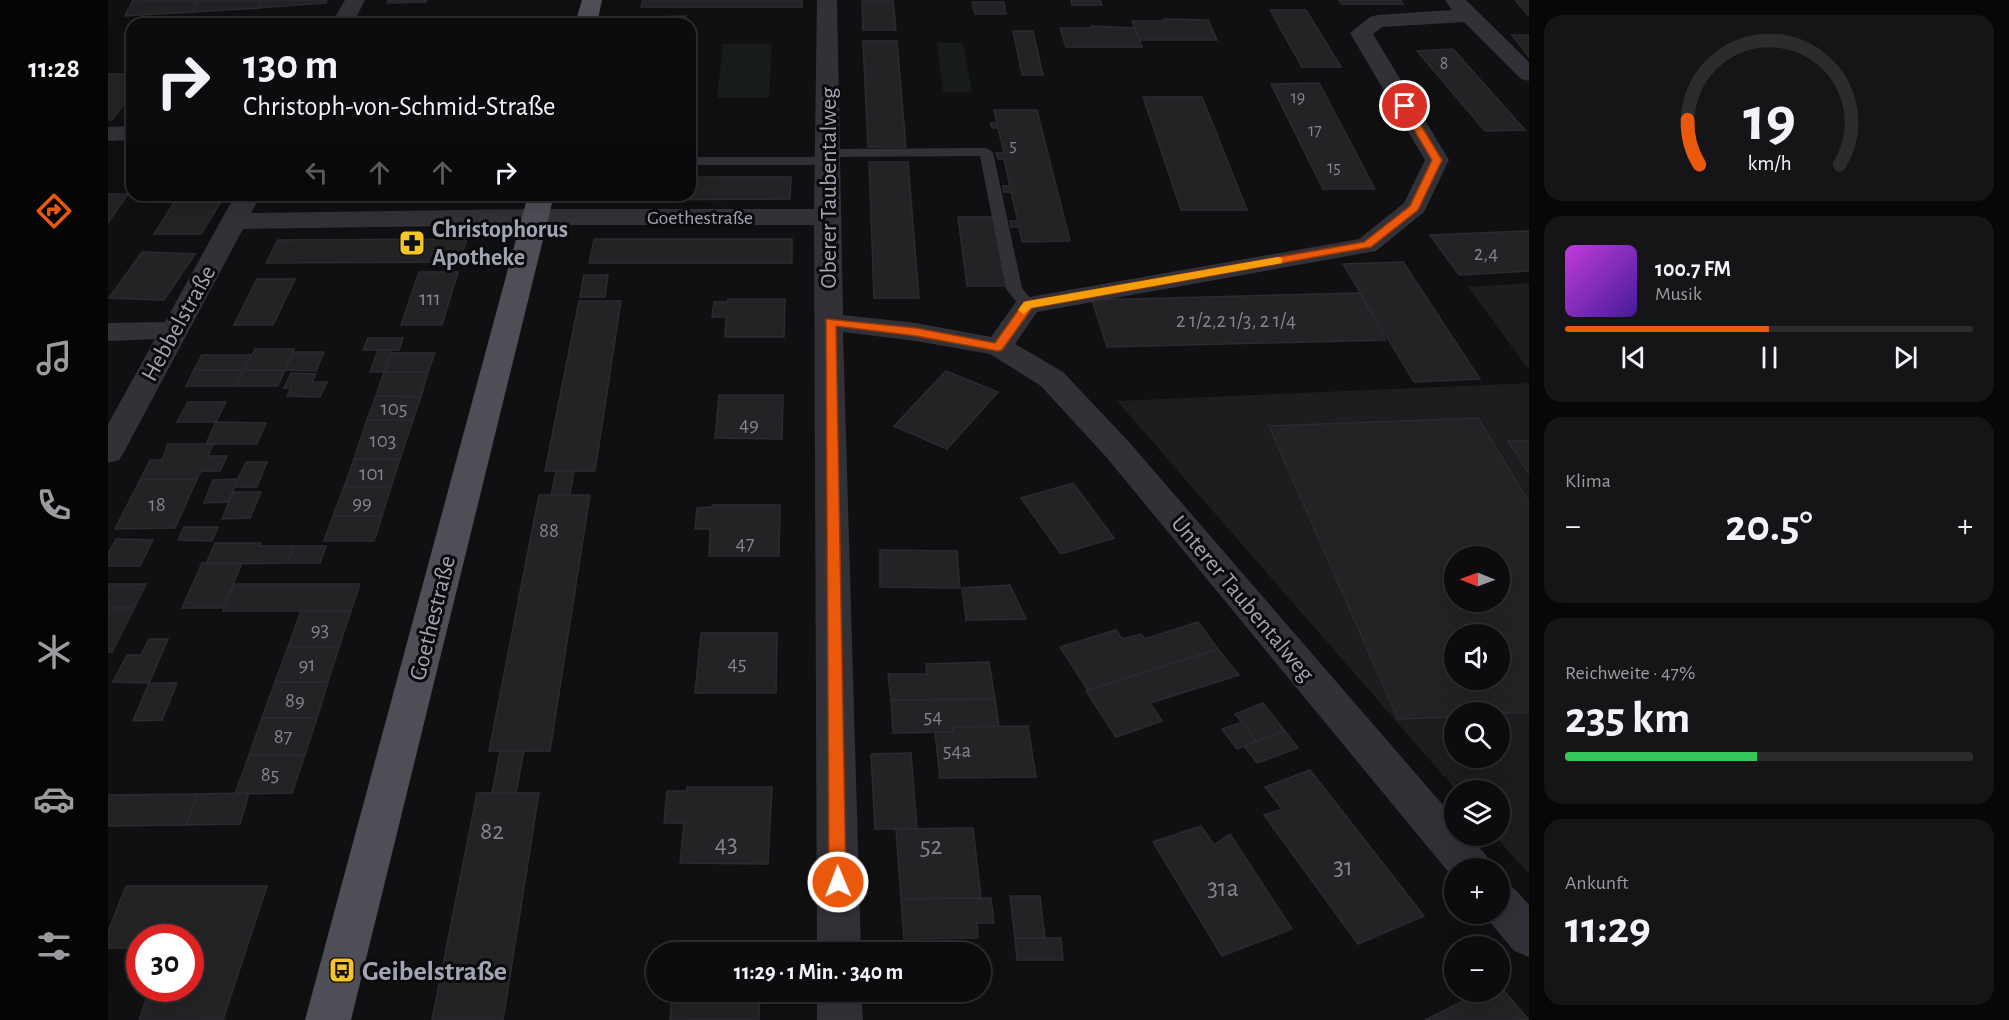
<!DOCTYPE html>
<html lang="de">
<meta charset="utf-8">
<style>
body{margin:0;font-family:"Alegreya Sans",sans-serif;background:#151517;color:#f1f3f6;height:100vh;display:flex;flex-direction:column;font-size:22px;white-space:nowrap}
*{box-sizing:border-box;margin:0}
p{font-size:20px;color:#9a9b9e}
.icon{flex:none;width:33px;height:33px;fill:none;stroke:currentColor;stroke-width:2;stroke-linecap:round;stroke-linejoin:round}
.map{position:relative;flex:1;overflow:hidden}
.sheet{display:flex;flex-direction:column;gap:15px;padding:15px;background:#070708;width:480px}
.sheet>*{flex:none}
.banner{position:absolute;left:18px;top:18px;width:570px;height:183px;border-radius:18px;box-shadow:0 6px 24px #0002,0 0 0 2px #2c2c2e;background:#0c0c0e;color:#f1f3f6;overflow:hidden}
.needle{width:39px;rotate:271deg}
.buttons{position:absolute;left:1336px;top:546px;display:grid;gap:12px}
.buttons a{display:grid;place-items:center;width:66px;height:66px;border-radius:50%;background:#0c0c0e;box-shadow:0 6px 24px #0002,0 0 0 2px #2c2c2e;font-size:30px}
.speed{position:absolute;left:18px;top:924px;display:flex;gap:12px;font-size:30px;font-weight:700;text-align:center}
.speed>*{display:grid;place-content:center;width:78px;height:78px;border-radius:50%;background:#0c0c0e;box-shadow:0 6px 24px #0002,0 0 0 2px #2c2c2e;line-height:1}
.speed .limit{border:9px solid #d22;background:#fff;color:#111}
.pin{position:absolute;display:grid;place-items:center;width:51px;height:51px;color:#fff;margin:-26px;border:3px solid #fff;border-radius:50%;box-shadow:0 2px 6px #0007}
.me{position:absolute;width:66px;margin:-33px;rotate:359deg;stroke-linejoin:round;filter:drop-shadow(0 0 4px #0008)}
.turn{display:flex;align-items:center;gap:21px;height:126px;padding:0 18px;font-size:27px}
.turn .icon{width:78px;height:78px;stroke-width:2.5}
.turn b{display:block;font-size:42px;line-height:51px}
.lanes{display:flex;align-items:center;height:57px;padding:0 18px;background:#0003;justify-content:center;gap:30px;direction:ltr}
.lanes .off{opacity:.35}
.big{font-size:45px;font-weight:700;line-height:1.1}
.sheet .card{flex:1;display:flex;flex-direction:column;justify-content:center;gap:9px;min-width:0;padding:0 21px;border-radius:18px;background:#151517}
.sheet .dial{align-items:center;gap:0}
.dial svg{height:156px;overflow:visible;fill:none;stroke:#2c2c2e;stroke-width:7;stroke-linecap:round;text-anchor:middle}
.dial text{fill:#f1f3f6;stroke:none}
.song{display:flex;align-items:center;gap:18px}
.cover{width:72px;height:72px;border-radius:9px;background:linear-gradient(135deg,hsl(290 70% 55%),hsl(260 70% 35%))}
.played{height:6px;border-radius:3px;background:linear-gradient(90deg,#ea580c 50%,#2c2c2e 50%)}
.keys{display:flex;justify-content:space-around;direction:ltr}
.heat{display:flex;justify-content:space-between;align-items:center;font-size:33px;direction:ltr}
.charge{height:9px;border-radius:4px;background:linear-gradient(90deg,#34c759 47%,#2c2c2e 0)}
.trip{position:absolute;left:538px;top:942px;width:345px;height:60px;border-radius:30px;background:#0c0c0e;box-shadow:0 6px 24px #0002,0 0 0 2px #2c2c2e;font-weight:700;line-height:60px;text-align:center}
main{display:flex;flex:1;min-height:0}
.tab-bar{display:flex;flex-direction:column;width:108px;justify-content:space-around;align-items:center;background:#050506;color:#9a9b9e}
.tab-bar .icon{width:42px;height:42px}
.tab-bar .current{color:#ea580c}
.tab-bar b{font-size:27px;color:#f1f3f6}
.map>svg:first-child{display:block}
</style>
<main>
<nav class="tab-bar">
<b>11:28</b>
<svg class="icon current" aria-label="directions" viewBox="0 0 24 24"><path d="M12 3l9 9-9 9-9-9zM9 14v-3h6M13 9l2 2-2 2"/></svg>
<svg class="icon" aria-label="music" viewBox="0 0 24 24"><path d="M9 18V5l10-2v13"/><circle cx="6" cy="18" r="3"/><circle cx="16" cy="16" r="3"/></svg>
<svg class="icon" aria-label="phone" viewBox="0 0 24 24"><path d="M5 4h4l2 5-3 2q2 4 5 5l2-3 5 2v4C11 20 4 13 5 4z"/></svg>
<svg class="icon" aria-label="climate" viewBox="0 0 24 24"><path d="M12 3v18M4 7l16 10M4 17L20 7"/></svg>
<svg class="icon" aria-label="car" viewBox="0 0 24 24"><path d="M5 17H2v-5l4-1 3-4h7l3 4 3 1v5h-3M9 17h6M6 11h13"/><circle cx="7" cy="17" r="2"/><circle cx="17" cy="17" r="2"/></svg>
<svg class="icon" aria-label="filters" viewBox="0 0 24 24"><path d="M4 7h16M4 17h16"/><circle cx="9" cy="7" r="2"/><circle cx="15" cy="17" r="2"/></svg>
</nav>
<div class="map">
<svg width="1421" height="1020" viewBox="0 0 1421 1020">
<rect width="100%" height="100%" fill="#101012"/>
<g fill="#1d1c1f" fill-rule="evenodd">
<polygon points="1421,283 1421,370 1360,287"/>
<path d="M 1421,383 L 1421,874 L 1387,836 L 1392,836 L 1392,790 L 1348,790 L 1009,401 ZM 1347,556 L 1392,556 L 1392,602 L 1347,602 ZM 1347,634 L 1392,634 L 1392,680 L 1347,680 ZM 1347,712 L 1392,712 L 1392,758 L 1347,758 Z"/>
</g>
<g fill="#171c18">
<polygon points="829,43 855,43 864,92 835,92"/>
<polygon points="615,44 664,44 661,98 609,98"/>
</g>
<g fill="#232326" stroke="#2b2a2e" stroke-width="1.5" fill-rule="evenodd">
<polygon points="25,0 89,0 85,12 17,16"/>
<polygon points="89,0 154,0 151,8 85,12"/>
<polygon points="154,0 219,0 218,3 151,8"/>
<polygon points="281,0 319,0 318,2 279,3"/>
<polygon points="535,0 694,0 694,7 533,7"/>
<polygon points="754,0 785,0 788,30 755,30"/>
<polygon points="963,0 992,0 994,5 964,5"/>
<polygon points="1231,0 1293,0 1295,4 1234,4"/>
<polygon points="1408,1 1421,1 1421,16"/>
<polygon points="864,2 896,2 898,14 867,14"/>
<polygon points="1162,10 1198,10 1233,67 1194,67"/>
<polygon points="578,16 577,24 540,24 542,17"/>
<polygon points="386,17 420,17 418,24 383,24"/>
<polygon points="258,18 290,18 287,24 255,24"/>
<polygon points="1056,19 1100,20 1109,40 1032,40 1024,21 1057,21"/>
<polygon points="983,26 1027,28 1034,47 958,47 952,28 984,28"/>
<polygon points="905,31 925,31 935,75 914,75"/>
<polygon points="1404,35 1421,35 1421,57"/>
<polygon points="755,41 789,41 798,147 760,147"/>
<polygon points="1345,49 1417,130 1377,131 1309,51"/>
<polygon points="0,74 24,74 24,94 4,120 0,120"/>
<polygon points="1211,83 1267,189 1215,189 1163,84"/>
<polygon points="1035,97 1094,97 1139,210 1073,210"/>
<polygon points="886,110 929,110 962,241 914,242 911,227 903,227 902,221 910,221 903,192 896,192 895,186 902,186 896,159 890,159 888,153 896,153 890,128 884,128 882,123 889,123"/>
<polygon points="761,162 800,162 811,298 766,298"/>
<polygon points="582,177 683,177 682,199 493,200 494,195 582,195"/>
<polygon points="0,194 20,194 0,223"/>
<polygon points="71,195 117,195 93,234 46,234"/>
<polygon points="190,195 378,195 377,199 188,200"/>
<polygon points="850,217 886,217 898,286 859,286"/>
<polygon points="1421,231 1421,271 1351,275 1322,235"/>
<polygon points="359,239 351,262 158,263 170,240"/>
<polygon points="486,239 684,239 684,263 481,263"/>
<polygon points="34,252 87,254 56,300 1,298"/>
<polygon points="1295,262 1372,379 1306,382 1235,264"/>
<polygon points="311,272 350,272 334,325 293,325"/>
<polygon points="476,275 500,275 497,297 472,297"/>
<polygon points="149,279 187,279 165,325 126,325"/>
<polygon points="1252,293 1278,340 999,347 984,300"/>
<polygon points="620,299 677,299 676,337 617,337 618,317 604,317 606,302 619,302"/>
<polygon points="471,301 513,301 487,471 437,471"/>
<polygon points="260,338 295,338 291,350 255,350"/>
<polygon points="147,349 186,349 177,370 136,370"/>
<polygon points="270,350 284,350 276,372 262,372"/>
<polygon points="185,352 216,352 208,371 177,370"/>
<polygon points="283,353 327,353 320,372 276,372"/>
<polygon points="94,355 143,355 136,370 86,370"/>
<polygon points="86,370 136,370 128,386 78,386"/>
<polygon points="136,370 177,370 170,386 128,386"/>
<polygon points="838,371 890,392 839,449 786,426"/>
<polygon points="276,372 320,372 313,397 268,396"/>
<polygon points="183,373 208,374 204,382 219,382 212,397 179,396 183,388 176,388"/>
<polygon points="611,395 675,395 674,439 607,438"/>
<polygon points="268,396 313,397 305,420 259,420"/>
<polygon points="80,402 118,402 108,422 69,422"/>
<path d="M 1370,418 L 1421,502 L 1421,713 L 1347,712 L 1347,717 L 1290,719 L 1161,426 ZM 1347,556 L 1392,556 L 1392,602 L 1347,602 ZM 1347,634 L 1392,634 L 1392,680 L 1347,680 Z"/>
<polygon points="259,420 305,420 292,459 246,459"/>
<polygon points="108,422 158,423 149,444 98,444"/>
<polygon points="1400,441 1421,441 1421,474"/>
<polygon points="60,444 105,444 100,456 119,456 112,471 93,471 89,479 32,480 42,460 54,460"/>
<polygon points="246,459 292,459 283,487 236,487"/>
<polygon points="138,462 159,462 149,487 126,487"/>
<polygon points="448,471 466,471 462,495 443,495"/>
<polygon points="89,479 67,528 7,529 32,480"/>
<polygon points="130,479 120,502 96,503 105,480"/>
<polygon points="965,483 1006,538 953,554 913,498"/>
<polygon points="236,487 283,487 274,516 225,516"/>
<polygon points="125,492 153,492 142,518 114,519"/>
<polygon points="431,495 482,495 442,751 381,751"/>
<polygon points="604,505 672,505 671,556 601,556 602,529 587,529 589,508 605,507"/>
<polygon points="225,516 274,516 266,541 216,541"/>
<polygon points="76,527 110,527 104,541 70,540"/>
<polygon points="8,539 45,540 32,566 0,566 0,554"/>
<polygon points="107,543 153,543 152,546 186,546 180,563 98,564"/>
<polygon points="186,546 218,546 212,563 180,563"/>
<polygon points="772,550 849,551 852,588 772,587"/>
<polygon points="94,563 134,563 115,608 74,608"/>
<polygon points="0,584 38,584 26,608 0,608"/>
<polygon points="126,584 252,584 243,611 115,611"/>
<polygon points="902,585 918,619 858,620 854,588"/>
<polygon points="0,608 26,608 4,652 0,652"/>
<polygon points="193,611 243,611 231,647 180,647"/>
<polygon points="1090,622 1110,649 980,690 952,647 1008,630 1014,639 1033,634 1037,639"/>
<polygon points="593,633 669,633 668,693 587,693"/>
<polygon points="41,639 60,639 41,683 5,682 19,655 33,655"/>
<polygon points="180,647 231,647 220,682 167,682"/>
<polygon points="1110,649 1131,675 1042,703 1054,721 1008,737 978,691"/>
<polygon points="881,662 887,699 783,700 780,674 819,674 818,664"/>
<polygon points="167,682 220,682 209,718 154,718"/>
<polygon points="41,683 69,683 54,720 25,721"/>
<polygon points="887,699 891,726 845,727 845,732 785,733 783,700"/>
<polygon points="1155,703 1177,731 1148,741 1127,714"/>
<polygon points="154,718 209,718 197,755 141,755"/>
<polygon points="1134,722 1148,741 1129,749 1114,729"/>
<polygon points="920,726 928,777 832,778 827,732 845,732 845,727"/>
<polygon points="1177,731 1190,748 1149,763 1136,746"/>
<polygon points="392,751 416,751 408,793 384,793"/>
<polygon points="803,753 809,829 767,829 763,754"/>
<polygon points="141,755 197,755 184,793 127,794"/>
<polygon points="1202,770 1316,916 1250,944 1156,815 1174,809 1157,787"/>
<polygon points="579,787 664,787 660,864 572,863 576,823 556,823 559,791 579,791"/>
<polygon points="141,793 132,824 78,825 90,794"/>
<polygon points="369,793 431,793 395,1020 324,1020"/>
<polygon points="90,794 78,825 0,826 0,795"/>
<polygon points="1093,826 1106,845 1122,834 1184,929 1114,956 1045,842"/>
<polygon points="865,828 873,898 793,899 788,829"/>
<polygon points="18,886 159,886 115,1020 31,1020 42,988 82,988 82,938 32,938 32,948 0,948 0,932"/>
<polygon points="902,896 932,896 937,938 907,938"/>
<polygon points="883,898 886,923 869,923 870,938 796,939 793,899"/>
<polygon points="907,938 953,938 955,960 909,960"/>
<polygon points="1392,986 1421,1020 1317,1020 1373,992 1392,992"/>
<polygon points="564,992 652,992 651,1020 562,1020"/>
</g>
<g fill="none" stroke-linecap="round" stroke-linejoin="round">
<polygon fill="#313137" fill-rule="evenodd" points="878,148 885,152 914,288 928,305 926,309 914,309 898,289 872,156 721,157 726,161 719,165 582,165 582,157 718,157 713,153 720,149"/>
<g fill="#313137" fill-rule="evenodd">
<polygon points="237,0 257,0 245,24 223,24"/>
<polygon points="709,0 729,0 735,315 808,323 883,337 910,299 1251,239 1296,203 1317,160 1242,33 1262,17 1269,15 1344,10 1337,0 1358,0 1421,62 1421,81 1413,79 1356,22 1274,27 1265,34 1341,160 1316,212 1268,251 929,312 907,344 955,372 1021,442 1347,819 1347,836 1361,836 1378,855 1384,868 1347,868 1347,880 999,458 933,386 882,354 808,341 735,332 753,952 709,952 706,225 428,225 135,229 16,452 11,460 0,463 0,424 47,339 0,341 0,323 57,322 127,195 153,195 143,213 428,209 706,209"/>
<polygon points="24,126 24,140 0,141 0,127"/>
<polygon points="1392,883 1407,889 1421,905 1421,957 1406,951 1375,914 1392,914"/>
<polygon points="709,992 753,992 755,1020 709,1020"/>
</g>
<g fill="#4d4e56" fill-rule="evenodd">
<polygon points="474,0 494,0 489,24 467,24"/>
<polygon points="420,195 446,195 243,1020 197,1020"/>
</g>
</g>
<polygon fill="#ea580c" stroke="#983908" stroke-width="1.5" points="1294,104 1300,104 1334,160 1310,210 1263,247 924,308 894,350 890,351 808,336 728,326 738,882 736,888 730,890 723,888 721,882 718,319 808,328 887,343 916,302 1256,242 1302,206 1324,160 1292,106"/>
<polygon fill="#f59e0b" points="1170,257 1174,258 1174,263 923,308 916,314 910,310 916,302 920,301"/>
<defs>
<g id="pharmacy-square" transform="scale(1.35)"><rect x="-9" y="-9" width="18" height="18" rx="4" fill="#f6c724" stroke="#0b0b0d"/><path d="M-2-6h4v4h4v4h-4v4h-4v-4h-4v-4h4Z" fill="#111"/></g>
<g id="bus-square" transform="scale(1.35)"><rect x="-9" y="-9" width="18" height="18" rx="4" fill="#f6c724" stroke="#0b0b0d"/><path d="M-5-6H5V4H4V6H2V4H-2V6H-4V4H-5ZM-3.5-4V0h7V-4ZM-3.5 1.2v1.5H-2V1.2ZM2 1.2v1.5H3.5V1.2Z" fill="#111"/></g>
</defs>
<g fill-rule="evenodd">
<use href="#pharmacy-square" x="304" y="243"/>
<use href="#bus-square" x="234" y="970"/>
</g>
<g text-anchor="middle" stroke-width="6" stroke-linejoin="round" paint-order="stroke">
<g font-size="18" fill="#81838f">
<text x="1336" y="69">8</text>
<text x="1190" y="103">19</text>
<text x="1207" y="136">17</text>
<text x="905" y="151">5</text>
<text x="1226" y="173">15</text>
</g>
<g font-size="20" fill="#a1a4b3" stroke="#0b0b0d">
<text x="592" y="224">Goethestraße</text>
</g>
<g font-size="21" fill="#81838f">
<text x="1378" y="260">2,4</text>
<text x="322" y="305">111</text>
<text x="1128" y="327">2 1/2,2 1/3, 2 1/4</text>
<text x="286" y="415">105</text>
<text x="641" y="431">49</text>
<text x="275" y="447">103</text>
<text x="264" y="480">101</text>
<text x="254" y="509">99</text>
<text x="49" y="511">18</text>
<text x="441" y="537">88</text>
<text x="637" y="550">47</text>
<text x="212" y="636">93</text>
<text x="629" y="670">45</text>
<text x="199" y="671">91</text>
<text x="187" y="707">89</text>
<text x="825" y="723">54</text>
<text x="175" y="743">87</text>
<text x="849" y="757">54a</text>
<text x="162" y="781">85</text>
</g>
<g font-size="24" fill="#a1a4b3" stroke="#0b0b0d">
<text transform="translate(720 188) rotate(-90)" y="8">Oberer Taubentalweg</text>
<text transform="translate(70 323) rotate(-61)" y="8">Hebbelstraße</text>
<text transform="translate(1135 598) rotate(50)" y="8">Unterer Taubentalweg</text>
<text transform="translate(324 618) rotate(-76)" y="8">Goethestraße</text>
</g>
<g font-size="24" font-weight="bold" fill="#a1a4b3" stroke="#0b0b0d" text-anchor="start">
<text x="324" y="237">Christophorus<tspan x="324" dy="28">Apotheke</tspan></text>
</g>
<g font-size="26" fill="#81838f">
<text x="384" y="839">82</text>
<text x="618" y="852">43</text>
<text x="823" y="854">52</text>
<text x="1235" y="875">31</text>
<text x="1115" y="896">31a</text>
</g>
<g font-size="28" font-weight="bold" fill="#a1a4b3" stroke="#0b0b0d" text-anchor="start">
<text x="254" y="980">Geibelstraße</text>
</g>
</g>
</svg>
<div class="buttons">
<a><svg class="needle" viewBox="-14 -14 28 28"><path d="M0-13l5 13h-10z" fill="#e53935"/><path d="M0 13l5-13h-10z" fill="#9a9b9e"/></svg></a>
<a><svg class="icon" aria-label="sound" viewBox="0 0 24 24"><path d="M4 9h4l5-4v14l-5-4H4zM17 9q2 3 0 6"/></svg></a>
<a><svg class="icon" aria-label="search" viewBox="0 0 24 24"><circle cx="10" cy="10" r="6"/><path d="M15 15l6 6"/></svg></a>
<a><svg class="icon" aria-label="layers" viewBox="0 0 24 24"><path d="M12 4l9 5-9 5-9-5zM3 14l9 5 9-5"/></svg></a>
<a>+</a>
<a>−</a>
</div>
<div class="speed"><div class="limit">30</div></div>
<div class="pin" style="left:1297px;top:106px;background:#d93025"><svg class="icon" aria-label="arrive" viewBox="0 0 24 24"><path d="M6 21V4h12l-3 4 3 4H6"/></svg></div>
<svg class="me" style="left:730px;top:882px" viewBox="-20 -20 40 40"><circle r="17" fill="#ea580c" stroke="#fff" stroke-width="3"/><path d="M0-11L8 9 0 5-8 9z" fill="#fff"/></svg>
<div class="trip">11:29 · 1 Min. · 340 m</div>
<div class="banner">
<div class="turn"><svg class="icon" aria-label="right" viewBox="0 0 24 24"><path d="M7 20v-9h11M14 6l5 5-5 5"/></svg><div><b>130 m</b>Christoph-von-Schmid-Straße</div></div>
<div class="lanes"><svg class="icon off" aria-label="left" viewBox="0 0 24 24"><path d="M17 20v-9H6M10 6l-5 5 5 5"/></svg><svg class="icon off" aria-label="ahead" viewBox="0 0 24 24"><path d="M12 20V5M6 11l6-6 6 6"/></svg><svg class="icon off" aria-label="ahead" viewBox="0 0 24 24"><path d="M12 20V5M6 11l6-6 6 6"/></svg><svg class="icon" aria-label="right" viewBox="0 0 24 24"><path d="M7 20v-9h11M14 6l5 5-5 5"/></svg></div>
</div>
</div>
<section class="sheet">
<div class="card dial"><svg viewBox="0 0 100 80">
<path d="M14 69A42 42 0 1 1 86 69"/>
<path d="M14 69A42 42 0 0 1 8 46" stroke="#ea580c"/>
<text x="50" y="56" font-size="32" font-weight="700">19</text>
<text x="50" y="72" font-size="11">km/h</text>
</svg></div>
<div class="card">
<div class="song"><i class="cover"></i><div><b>100.7 FM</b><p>Musik</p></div></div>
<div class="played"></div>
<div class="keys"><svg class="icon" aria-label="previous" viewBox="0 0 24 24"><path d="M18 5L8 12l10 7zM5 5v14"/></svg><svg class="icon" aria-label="pause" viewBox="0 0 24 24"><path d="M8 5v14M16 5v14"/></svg><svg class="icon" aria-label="next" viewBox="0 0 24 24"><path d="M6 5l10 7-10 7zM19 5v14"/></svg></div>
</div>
<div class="card"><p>Klima</p>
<div class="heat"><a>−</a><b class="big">20.5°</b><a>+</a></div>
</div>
<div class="card"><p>Reichweite · 47%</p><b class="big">235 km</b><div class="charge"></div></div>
<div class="card"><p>Ankunft</p><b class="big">11:29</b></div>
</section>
</main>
